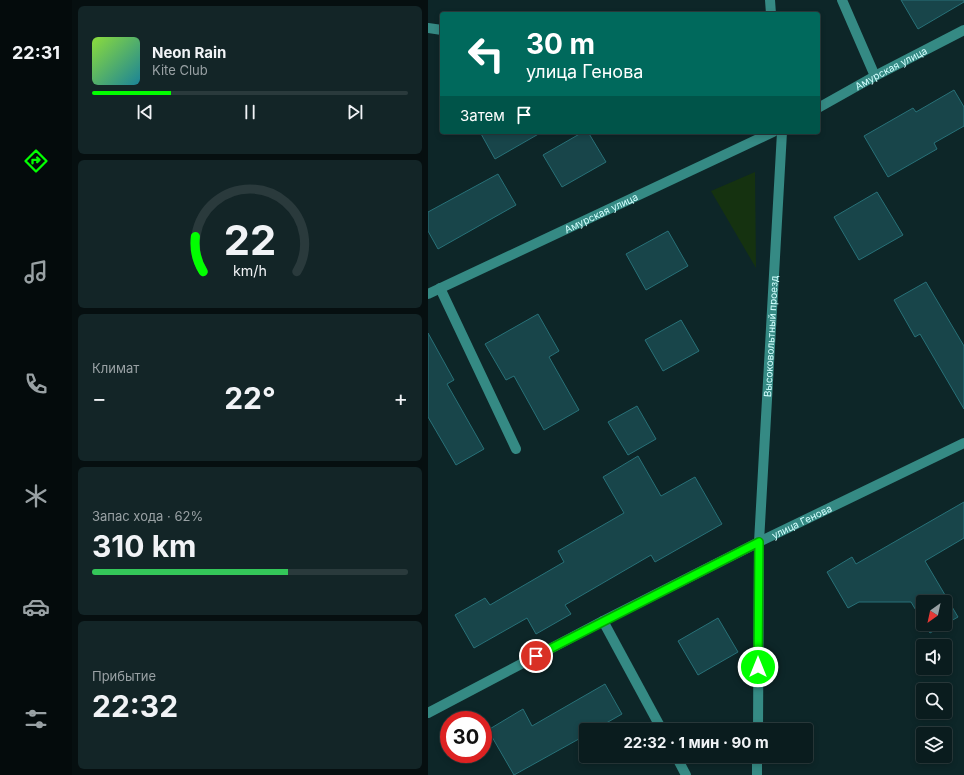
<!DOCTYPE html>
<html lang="ru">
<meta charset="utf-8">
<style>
body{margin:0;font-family:Inter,sans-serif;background:#132527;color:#f1f3f6;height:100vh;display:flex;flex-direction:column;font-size:15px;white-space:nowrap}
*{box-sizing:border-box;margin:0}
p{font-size:13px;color:#99a1a4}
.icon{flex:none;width:22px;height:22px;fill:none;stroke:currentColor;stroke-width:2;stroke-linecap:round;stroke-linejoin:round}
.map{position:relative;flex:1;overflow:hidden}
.details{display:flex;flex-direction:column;gap:6px;padding:6px;background:#060f10;width:356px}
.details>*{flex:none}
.top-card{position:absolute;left:12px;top:12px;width:380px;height:122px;border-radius:4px;box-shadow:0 2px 6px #0003,0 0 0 1px #2a3a3c;background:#00695c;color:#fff;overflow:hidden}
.needle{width:26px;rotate:213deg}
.tools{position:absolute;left:488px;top:595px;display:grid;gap:8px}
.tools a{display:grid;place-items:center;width:36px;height:36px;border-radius:4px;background:#0a1c1e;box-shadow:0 2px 6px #0003,0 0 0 1px #2a3a3c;font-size:20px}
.speed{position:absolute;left:12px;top:711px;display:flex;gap:8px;font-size:20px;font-weight:700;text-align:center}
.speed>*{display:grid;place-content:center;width:52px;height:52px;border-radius:50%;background:#0a1c1e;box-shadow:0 2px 6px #0003,0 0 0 1px #2a3a3c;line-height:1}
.speed .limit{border:6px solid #d22;background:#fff;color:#111}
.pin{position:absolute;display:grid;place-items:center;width:34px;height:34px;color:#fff;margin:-17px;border:2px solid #fff;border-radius:50%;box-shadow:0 1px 4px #0007}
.me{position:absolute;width:44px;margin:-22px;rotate:0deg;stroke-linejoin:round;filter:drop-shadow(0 0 3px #0008)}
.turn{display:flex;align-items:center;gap:14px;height:84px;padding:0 20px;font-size:18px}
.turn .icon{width:52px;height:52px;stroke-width:2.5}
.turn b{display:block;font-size:28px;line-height:34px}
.then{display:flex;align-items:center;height:38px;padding:0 20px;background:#0003;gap:8px;font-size:15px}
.big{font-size:30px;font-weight:700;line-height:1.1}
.details .widget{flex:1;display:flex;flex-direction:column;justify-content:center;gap:6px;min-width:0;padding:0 14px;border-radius:6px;background:#132527}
.details .dial{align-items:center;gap:0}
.dial svg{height:104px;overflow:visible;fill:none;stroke:#2a3a3c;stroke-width:7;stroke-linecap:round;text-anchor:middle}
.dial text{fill:#f1f3f6;stroke:none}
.song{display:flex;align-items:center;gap:12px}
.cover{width:48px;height:48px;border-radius:6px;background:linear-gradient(135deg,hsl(90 70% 55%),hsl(190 70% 35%))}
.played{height:4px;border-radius:2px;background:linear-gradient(90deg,#02ff00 25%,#2a3a3c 25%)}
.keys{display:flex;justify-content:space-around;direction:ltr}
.heat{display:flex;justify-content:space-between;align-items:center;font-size:22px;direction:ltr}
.charge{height:6px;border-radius:3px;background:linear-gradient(90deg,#34c759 62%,#2a3a3c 0)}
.trip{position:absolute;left:151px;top:723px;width:234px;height:40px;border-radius:4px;background:#0a1c1e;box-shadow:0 2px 6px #0003,0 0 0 1px #2a3a3c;font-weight:700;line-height:40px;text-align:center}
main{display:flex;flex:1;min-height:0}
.tabs{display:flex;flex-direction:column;width:72px;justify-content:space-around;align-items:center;background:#040b0c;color:#99a1a4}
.tabs .icon{width:28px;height:28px}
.tabs .selected{color:#02ff00}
.tabs b{font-size:18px;color:#f1f3f6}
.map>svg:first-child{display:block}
</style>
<main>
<nav class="tabs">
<b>22:31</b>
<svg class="icon selected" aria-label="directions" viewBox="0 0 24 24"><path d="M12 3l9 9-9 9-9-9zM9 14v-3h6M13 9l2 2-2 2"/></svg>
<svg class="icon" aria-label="music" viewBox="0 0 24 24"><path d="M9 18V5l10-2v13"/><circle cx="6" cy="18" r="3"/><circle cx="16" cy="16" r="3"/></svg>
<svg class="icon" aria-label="phone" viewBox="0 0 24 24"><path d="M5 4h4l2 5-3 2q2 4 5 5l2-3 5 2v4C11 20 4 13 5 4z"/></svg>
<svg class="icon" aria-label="climate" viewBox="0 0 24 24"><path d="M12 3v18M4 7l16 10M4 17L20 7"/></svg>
<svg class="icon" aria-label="car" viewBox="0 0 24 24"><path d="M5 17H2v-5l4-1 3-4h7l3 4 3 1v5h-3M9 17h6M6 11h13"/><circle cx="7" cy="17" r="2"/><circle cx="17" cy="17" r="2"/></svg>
<svg class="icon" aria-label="filters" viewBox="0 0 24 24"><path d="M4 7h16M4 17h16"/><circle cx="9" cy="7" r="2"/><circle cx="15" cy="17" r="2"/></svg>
</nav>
<section class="details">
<div class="widget">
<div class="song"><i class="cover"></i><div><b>Neon Rain</b><p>Kite Club</p></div></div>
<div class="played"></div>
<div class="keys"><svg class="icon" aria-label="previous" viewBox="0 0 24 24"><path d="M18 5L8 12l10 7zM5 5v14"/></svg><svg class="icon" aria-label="pause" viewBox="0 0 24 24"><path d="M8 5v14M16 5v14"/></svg><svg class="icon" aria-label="next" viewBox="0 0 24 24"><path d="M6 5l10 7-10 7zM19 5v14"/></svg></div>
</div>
<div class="widget dial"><svg viewBox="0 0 100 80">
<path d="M14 69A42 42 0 1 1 86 69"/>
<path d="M14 69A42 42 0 0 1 8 42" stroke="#02ff00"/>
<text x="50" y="56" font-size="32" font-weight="700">22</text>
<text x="50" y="72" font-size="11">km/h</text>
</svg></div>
<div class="widget"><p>Климат</p>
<div class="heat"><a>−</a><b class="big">22°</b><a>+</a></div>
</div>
<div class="widget"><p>Запас хода · 62%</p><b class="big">310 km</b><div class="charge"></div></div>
<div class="widget"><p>Прибытие</p><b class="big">22:32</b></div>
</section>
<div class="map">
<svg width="536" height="775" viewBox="0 0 536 775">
<rect width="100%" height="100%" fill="#0d2628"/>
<polygon fill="#153210" points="327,172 328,268 283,191"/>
<g fill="#18454a" stroke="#287178">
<polygon points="473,0 536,0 536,2 490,29"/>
<polygon points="526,90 536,107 536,126 506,143 509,149 460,177 436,136 485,108 488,112"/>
<polygon points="52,132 114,132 67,159"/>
<polygon points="155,132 160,132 178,162 134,187 115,155"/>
<polygon points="70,174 88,205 10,249 0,231 0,212"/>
<polygon points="449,192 475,235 431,260 406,217"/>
<polygon points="240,231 260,266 218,290 198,254"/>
<polygon points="498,282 536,346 536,409 492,334 487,337 466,300"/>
<polygon points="110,314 131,351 121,357 151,410 116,430 86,376 78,380 57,344"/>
<polygon points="253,320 271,351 235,371 217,340"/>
<polygon points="0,333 26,380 19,384 56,449 28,465 0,417"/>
<polygon points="209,406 228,439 200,455 180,422"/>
<polygon points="210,456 233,496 267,477 294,524 227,562 223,555 137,605 143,614 108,634 99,618 46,648 27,615 57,598 62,605 136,562 130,551 196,513 175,477"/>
<polygon points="536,502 536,538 497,561 530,617 502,633 496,624 517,624 517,602 495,602 495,622 483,602 431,602 420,608 399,572 424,557 428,564"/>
<polygon points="290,618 310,652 270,675 250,641"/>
<polygon points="177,684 194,714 166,730 158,730 158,735 86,775 60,730 95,709 104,726"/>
</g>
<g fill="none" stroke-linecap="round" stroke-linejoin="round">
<g stroke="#358a84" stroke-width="10">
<polyline points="342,0 343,14"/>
<polyline points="414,0 447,76"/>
<polyline points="0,28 14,30"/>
<path id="s1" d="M 390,108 L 447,76 L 536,30"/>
<polyline points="12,288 88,449"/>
<path id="s2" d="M 0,294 L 345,132"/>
<polyline points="175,621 234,730"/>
<path id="s3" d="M 0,713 L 175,621 L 331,542 L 536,443"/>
<path id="s4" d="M 330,730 L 331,542 L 354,132"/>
<polyline points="248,756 258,775"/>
<polyline points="329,775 329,756"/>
</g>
</g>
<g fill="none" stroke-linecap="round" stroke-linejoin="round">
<g stroke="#01a600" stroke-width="10">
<polyline id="route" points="108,656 331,542 330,667"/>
</g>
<use href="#route" stroke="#02ff00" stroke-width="7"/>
</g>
<g text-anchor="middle" stroke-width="4" stroke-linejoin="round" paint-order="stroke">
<g font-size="10" fill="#d4ffff" stroke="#0d2628">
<text dy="4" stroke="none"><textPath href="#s1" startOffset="83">Амурская улица</textPath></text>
<text dy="4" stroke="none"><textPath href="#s2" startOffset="191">Амурская улица</textPath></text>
<text dy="4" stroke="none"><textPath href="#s4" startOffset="394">Высоковольтный проезд</textPath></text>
<text dy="4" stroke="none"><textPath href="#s3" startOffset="420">улица Генова</textPath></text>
</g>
</g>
</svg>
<div class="tools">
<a><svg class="needle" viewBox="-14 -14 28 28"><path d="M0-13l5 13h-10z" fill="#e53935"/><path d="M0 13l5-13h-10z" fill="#99a1a4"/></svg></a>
<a><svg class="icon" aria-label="sound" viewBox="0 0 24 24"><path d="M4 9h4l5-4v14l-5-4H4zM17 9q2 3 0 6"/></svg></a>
<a><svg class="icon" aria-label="search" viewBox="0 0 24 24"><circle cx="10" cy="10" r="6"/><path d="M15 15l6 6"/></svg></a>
<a><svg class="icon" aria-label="layers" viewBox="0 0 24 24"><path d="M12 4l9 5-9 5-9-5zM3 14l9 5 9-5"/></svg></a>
</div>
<div class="speed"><div class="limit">30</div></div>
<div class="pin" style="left:108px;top:656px;background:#d93025"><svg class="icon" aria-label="arrive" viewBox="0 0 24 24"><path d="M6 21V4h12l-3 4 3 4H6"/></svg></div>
<svg class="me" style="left:330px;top:667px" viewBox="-20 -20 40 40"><circle r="17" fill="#02ff00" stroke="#fff" stroke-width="3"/><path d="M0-11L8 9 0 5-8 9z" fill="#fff"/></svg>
<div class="trip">22:32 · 1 мин · 90 m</div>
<div class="top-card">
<div class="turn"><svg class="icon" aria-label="left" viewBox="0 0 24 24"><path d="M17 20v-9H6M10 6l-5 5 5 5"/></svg><div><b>30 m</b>улица Генова</div></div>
<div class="then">Затем<svg class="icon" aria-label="arrive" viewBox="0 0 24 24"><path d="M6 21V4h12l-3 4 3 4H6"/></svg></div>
</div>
</div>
</main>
